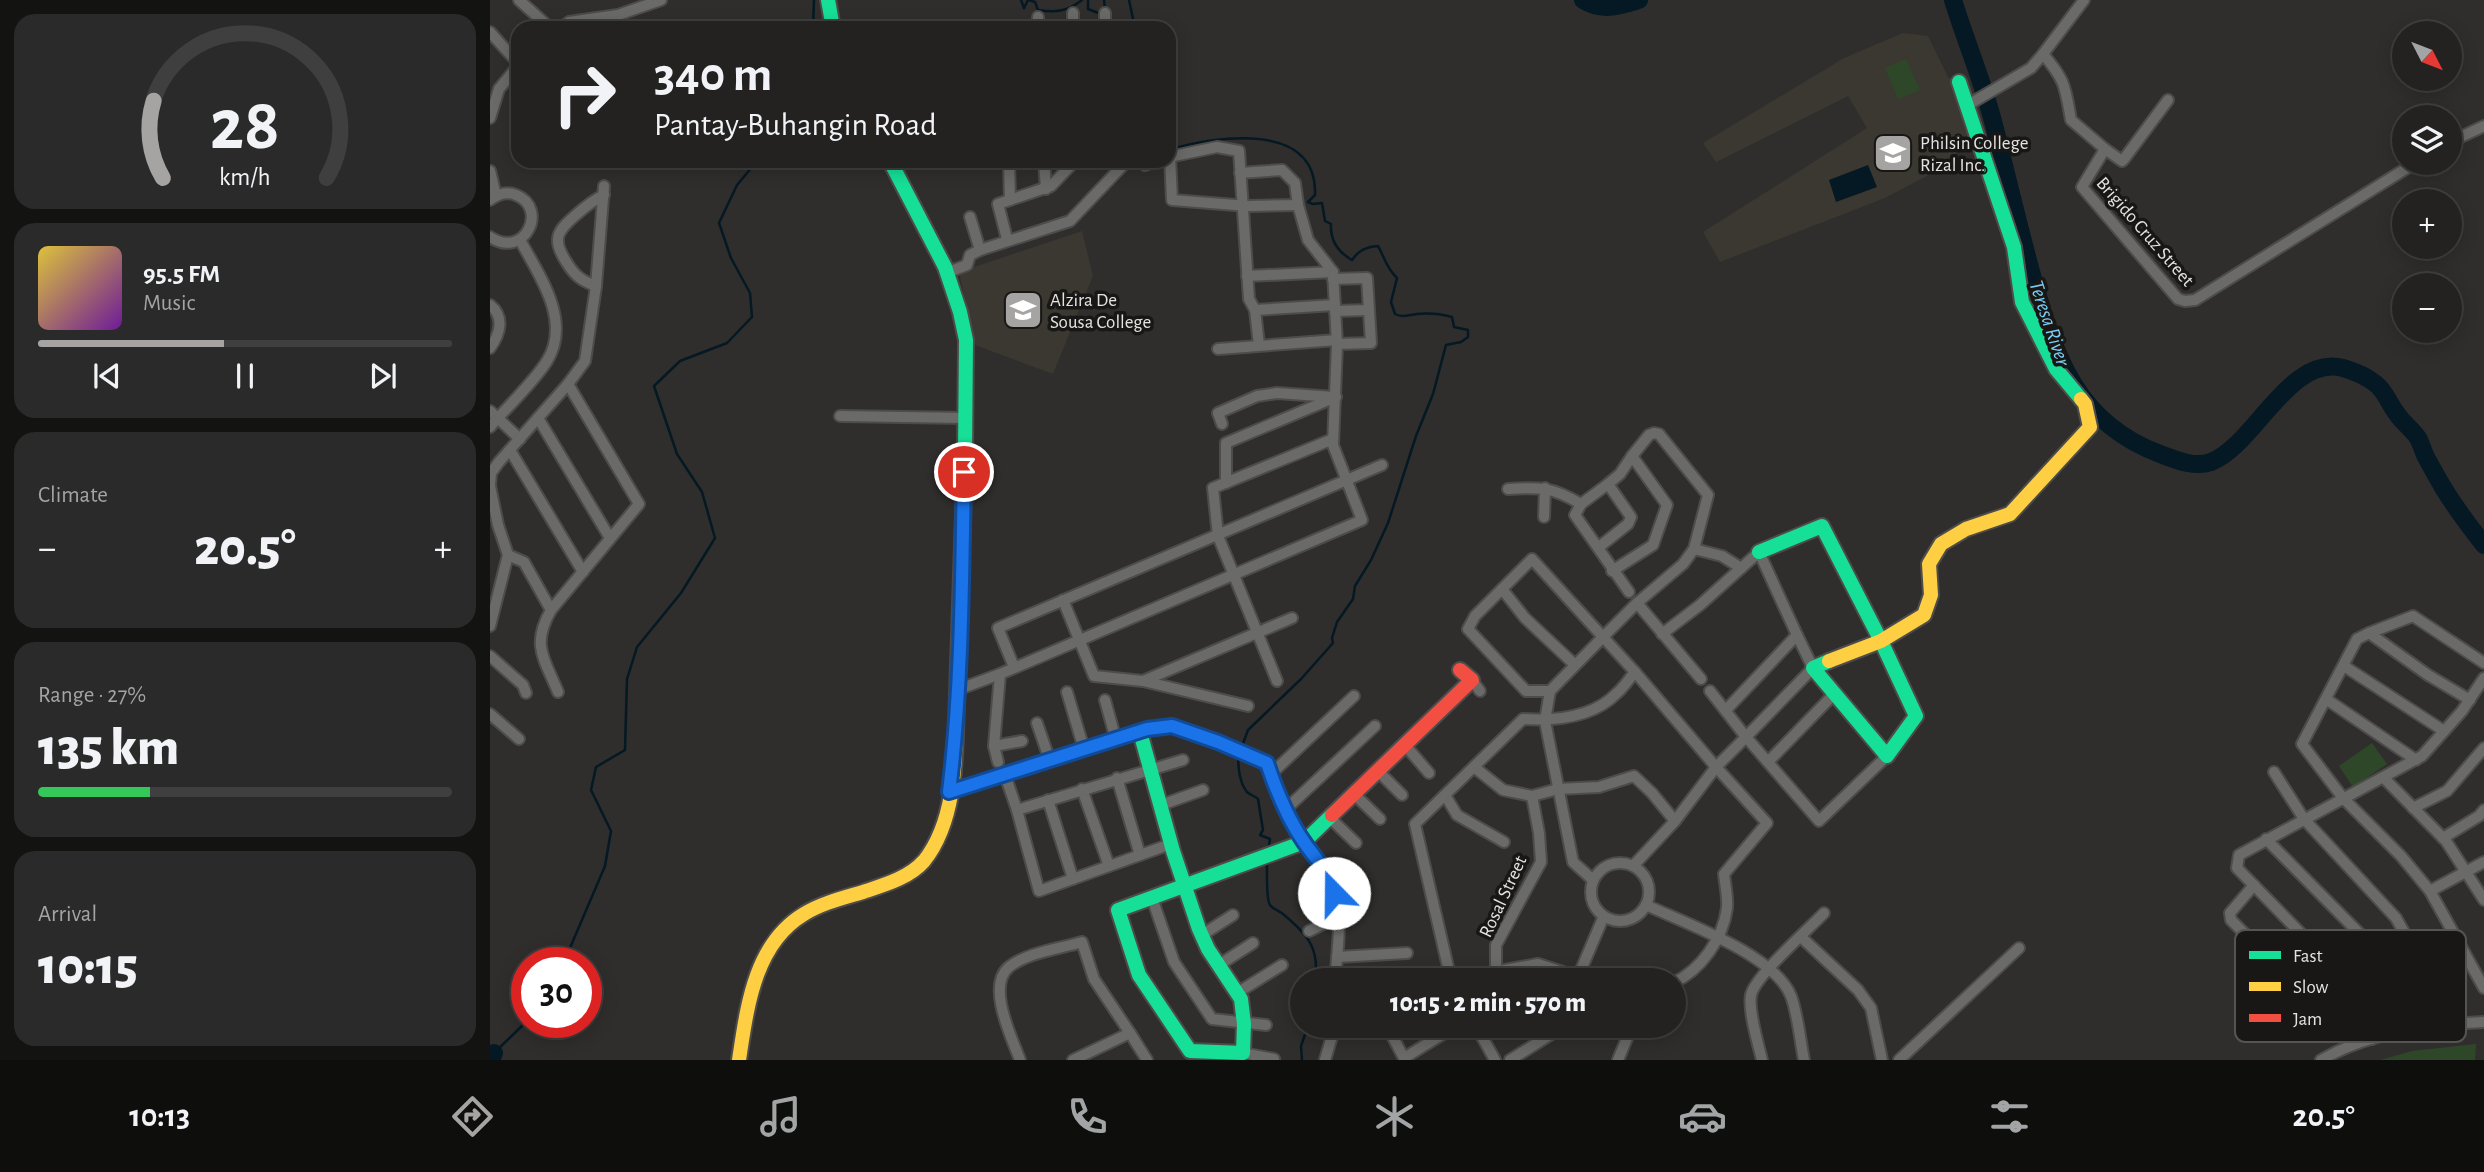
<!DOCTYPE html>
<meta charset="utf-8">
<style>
body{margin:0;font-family:"Alegreya Sans",sans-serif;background:#2b2a2a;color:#f1f3f6;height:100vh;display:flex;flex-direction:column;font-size:26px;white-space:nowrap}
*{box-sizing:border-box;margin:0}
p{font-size:23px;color:#a3a4a5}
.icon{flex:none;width:38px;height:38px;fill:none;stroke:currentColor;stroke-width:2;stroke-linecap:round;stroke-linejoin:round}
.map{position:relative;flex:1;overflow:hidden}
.drawer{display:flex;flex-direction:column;gap:14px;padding:14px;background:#131312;width:490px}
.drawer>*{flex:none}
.hud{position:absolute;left:21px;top:21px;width:665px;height:147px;border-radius:21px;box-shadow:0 4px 18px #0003,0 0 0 2px #403f3f;background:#232221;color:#f1f3f6;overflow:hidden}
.needle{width:46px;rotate:132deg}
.controls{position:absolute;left:1902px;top:21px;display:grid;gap:14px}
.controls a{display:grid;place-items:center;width:70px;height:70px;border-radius:50%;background:#232221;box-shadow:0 4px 18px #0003,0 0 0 2px #403f3f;font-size:35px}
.speed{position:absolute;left:21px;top:947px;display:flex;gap:14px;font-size:35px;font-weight:700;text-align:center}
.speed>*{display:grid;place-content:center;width:91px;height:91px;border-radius:50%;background:#232221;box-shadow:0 4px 18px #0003,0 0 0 2px #403f3f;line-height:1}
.speed .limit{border:10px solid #d22;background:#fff;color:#111}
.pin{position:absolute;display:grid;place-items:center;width:60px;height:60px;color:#fff;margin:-30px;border:4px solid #fff;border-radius:50%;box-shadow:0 2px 7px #0007}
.me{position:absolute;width:77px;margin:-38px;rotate:338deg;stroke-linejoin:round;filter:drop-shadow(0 0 5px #0008)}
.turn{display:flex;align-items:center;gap:24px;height:147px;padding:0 28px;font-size:32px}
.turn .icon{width:91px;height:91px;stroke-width:2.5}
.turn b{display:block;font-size:49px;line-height:60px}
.big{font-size:52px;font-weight:800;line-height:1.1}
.drawer .widget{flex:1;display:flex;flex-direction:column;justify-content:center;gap:10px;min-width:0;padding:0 24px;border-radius:21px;background:#2b2a2a}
.drawer .dial{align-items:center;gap:0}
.dial svg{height:182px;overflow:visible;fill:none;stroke:#403f3f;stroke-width:7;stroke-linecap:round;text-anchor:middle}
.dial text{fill:#f1f3f6;stroke:none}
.song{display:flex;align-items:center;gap:21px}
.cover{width:84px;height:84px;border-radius:10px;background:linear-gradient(135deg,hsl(50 70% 55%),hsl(280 70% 35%))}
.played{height:7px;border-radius:4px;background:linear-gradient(90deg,#a5a4a2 45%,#403f3f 45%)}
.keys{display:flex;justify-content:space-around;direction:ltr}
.heat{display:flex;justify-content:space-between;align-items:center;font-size:38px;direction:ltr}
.charge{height:10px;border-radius:5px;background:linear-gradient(90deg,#34c759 27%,#403f3f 0)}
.trip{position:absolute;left:800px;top:968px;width:396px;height:70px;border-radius:35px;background:#232221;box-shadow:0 4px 18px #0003,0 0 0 2px #403f3f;font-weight:800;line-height:70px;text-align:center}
.tab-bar{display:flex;height:112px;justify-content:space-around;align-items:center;background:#0e0e0d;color:#a3a4a5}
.tab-bar .icon{width:49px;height:49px}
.tab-bar .selected{color:#a5a4a2}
.tab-bar b{font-size:32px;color:#f1f3f6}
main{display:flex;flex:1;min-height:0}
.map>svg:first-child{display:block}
</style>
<main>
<section class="drawer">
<div class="widget dial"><svg viewBox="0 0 100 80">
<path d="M14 69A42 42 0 1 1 86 69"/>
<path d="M14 69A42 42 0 0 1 10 35" stroke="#a5a4a2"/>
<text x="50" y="56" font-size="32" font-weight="700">28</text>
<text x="50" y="72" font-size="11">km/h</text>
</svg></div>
<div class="widget">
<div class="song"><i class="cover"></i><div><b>95.5 FM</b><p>Music</p></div></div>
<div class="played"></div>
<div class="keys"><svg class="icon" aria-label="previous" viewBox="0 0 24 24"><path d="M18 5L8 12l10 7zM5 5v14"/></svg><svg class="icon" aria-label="pause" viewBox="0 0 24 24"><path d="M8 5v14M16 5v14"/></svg><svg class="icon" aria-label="next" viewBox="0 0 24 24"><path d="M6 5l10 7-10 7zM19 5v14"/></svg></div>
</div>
<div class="widget"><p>Climate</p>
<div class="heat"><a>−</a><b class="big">20.5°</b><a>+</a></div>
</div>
<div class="widget"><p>Range · 27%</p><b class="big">135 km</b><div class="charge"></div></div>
<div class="widget"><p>Arrival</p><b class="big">10:15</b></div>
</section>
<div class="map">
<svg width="1994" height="1060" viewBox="0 0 1994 1060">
<rect width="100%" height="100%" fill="#2f2e2c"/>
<g fill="#3a3830">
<polygon points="1413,33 1438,36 1458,77 1468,82 1481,136 1452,168 1395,198 1230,262 1213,232 1377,128 1358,96 1226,162 1213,143 1354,58"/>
<polygon points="592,231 603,276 563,374 485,345 469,272"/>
</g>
<g fill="#2f4729">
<polygon points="1416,59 1430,90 1408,99 1395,68"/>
<polygon points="1882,743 1897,764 1863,787 1849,766"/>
<polygon points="1986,1044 1985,1060 1890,1060 1922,1051"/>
</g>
<polygon fill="#041923" points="1378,165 1387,187 1346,202 1339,180"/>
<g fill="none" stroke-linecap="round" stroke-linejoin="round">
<g stroke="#041923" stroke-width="2.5">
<polyline points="531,0 534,8"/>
<path d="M 539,0 L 545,2 L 548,10 C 566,13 578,11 592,0"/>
<polyline points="598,0 598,9 611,14"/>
<polyline points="614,0 615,9"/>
<polyline points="639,0 645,28"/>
<polyline points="534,8 538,0"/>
<polyline points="323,28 324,0"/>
<path d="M 679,150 C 724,136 828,120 825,195 L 818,202 L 823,204 L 832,203 L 835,221 L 841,224 C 840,241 848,252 862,260 C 869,250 876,247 888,246 C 895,258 896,268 907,278 L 901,302 L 905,314 C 913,318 918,315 927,314 C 939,313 951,314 962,317 L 964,327 L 978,330 L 978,337 L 971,342 L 956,345 L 943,394 L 926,436 L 898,523 L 881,560 L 865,586 L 863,599 L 847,622 L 842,638 L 843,643 L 811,679 L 758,730 L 751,749"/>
<path d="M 749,755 C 747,765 750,784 757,792 C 760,795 765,796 768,799 L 773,830 L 770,835 L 780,839 L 778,851"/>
<path d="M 777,861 C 777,869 776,900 780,905 C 783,909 789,911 793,914 C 817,934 830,948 825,980"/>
<polyline points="74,962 115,866 121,831 101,790 106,767 135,750 137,679 147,647 191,593 225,538 212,492 187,454 164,386 190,361 237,343 262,317 260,293 241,258 229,223 247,185 267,161"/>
<polyline points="4,1053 37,1021"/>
<polyline points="812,1060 811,1046 818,1026"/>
</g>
<g stroke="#041923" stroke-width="18">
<path d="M 1093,0 C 1112,12 1129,6 1149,0"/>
<path d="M 1463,0 C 1476,42 1493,82 1504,125 C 1517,177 1529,228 1543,279 C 1565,357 1587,423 1670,454 C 1686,460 1704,468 1721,462 C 1765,445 1799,354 1853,368 C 1864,371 1877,377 1886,384 C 1896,392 1899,404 1907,414 C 1913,423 1922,429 1928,438 C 1931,443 1933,451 1936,457 C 1942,468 1948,479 1954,489 C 1966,509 1980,527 1994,545"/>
<polyline points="1,1060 4,1053"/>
</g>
<g stroke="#4d4c4a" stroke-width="14">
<g id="street">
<polyline points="29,0 60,28"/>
<path d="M 1594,0 L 1553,54 C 1576,81 1575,87 1581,120 L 1615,149 L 1592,187 L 1688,299 L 1695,301 L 1705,300 L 1925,163"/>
<polyline points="583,13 583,28"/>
<polyline points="615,13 615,28"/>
<polyline points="548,17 548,28"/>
<polyline points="71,28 79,22 128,15 171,0"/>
<polyline points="0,32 28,63"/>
<polyline points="1476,106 1541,68 1553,54"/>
<polyline points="0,118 9,89 28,66"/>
<polyline points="1960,142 1994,126"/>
<polyline points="1615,149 1632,161 1634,159 1678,100"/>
<polyline points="680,156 682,200 758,206 808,205"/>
<polyline points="679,157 727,147 749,151 759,299 765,310 769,345"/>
<polyline points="519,161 520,200"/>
<polyline points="554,161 556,189"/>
<polyline points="655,165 665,161"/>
<polyline points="0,171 6,196"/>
<path d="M 0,200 C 8,194 16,191 26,195 C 59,208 35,260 0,237"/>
<polyline points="480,217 490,250"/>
<polyline points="517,239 508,204 561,186 585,161"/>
<polyline points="456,273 477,265 480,255 490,250 580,221 636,162"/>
<polyline points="757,276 843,272"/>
<polyline points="843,279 877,278 881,343 847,344"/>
<path d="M 106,286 C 92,281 85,276 77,263 C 61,239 67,231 87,214 C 96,206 104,200 114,195"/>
<path d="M 0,305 C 15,317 10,334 0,348"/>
<polyline points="765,310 845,305"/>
<polyline points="845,311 879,310"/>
<polyline points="728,349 847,340"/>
<polyline points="0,411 30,439"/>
<polyline points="350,416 476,418"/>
<polyline points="48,418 120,538"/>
<polyline points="732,424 728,413 767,396 787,393 844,397"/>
<path d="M 0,427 C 16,408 44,382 57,361 C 82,321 49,275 30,240"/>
<polyline points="20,450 93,572"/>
<polyline points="736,483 736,443 846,397"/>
<polyline points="1118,484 1130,474 1142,456"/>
<polyline points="0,485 1,473 9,462 78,384 95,361 106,286 114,186"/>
<polyline points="0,486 8,525 18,555 0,626"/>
<path d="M 1018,489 C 1051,487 1062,487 1091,504"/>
<polyline points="1054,517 1055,488"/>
<polyline points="1109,547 1138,524 1141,517 1118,484 1091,504 1085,515 1139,592"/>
<polyline points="1204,549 1232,556 1251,568"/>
<polyline points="18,555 34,562 61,610"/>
<polygon points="1042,559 1113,637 1060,691 1036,691 978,629 985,616"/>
<polyline points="1012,589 1035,618 1084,664"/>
<polyline points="573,600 604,676 653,681 758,706"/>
<polyline points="1147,603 1211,679"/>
<polyline points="1879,633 1938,675 1980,700"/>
<polyline points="1172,634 1210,605 1269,552 1307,635 1236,710"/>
<polyline points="1307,635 1323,668 1256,737 1329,821 1397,756"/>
<polyline points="0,656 33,685 36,693"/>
<polyline points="1994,663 1923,616 1879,633 1867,639 1812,744 1853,798 1911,856 1940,891 1994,988"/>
<polyline points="1854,666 1954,731"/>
<polyline points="524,667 508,628 892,465"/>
<polyline points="1145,672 1226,767 1256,737 1220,691"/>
<polyline points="982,680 990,691"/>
<polyline points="653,681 802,618"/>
<polyline points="787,681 728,536 723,488 843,439"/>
<polyline points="467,690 510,674 872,520 843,445 847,344 843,272 818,240 808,205 805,183 792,170 750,173"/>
<polyline points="1060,691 1055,721 1083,862 1103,880"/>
<path d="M 68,692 C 54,658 41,645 61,610 L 149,504 L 78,384"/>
<polyline points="1836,699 1926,760"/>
<path d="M 615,700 L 626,740 C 643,734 660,727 679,727 C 703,726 753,753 777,763 C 786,790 798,819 814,842 C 823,854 834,863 840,877 C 854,910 848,946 845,980"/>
<polyline points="0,714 29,739"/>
<polyline points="547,723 560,761 594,749 577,692"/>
<polyline points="915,745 939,773"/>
<polyline points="504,746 532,741"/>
<polyline points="594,749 626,740"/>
<polyline points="508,762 504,746 510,674"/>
<polyline points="1278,762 1344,694"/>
<polyline points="984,767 1013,790 1042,796 1068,789 1109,787 1144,776 1162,793 1185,821"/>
<polyline points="888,771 912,795"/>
<polyline points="1784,772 1814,819 1906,918 1965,1023"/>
<polyline points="781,774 864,696"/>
<polyline points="515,775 527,810"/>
<polyline points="627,778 650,855"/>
<polyline points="1894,778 1956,841 1994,900"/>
<polyline points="592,789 619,866"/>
<polyline points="459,792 560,761"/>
<polyline points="864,794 890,819"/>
<polyline points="955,795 967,815 1014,842"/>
<polyline points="558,800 583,879"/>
<polyline points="671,805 713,790"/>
<polyline points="1923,808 1957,791 1994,748"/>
<polyline points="796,809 885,726"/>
<polyline points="840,818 866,843"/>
<polyline points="1953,838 1989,816 1994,810"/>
<polyline points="1776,839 1870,934 1922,1028"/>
<polyline points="681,844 549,891 527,810 693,760"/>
<circle cx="1130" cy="892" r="29"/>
<path d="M 1143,866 L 1185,821 L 1226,767 L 1277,823 L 1234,874 C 1235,884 1238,897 1237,908 C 1233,939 1211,970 1183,983"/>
<polyline points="1764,885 1740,913 1741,920 1802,981 1811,981 1838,965"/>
<polyline points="1940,891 1994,862"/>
<polyline points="662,898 684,962 722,1019 776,1025"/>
<path d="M 1156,905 C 1195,923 1285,955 1301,996 C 1308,1015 1310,1040 1314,1060"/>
<polyline points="819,931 848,917"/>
<polyline points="712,935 743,915"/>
<polyline points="1311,937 1368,990 1381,1008 1392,1060"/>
<polyline points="847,957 917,953"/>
<polyline points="729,965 763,943"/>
<polyline points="1006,970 1006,945 1051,862 1049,833 1042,796"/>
<polyline points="958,980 1048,964 1088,977 1087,980"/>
<path d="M 961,980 L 925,824 L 1033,719 C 1065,721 1104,717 1127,693 C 1134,687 1139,679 1145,672 L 1113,637 L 1147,603 L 1193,564 L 1204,549 L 1218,495 L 1169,434 L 1164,433 L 1159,435 L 1142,456 L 1177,505 L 1163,545 L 1122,571"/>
<polyline points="1093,980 1088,977 1113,918"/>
<polyline points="747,993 792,965"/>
<polyline points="1833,1014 1859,999"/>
<polyline points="897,1026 915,1060"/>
<polyline points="986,1026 1005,1060"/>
<polyline points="640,1033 657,1060"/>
<polyline points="1882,1039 1830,953 1747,868 1749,855 1932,756 1972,711 1994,678"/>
<polyline points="753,1053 784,1059"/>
<polyline points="914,1058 966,1026"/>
<path d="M 530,1060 C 522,1038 496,986 519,967 C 538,952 569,949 592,942 L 604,979 L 640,1033 L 583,1060"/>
<polyline points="835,1060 845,1026"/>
<polyline points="1020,1060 1060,1035 1065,1026"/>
<polyline points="1128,1060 1142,1026"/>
<path d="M 1272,1060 C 1268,1043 1258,1011 1261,995 C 1265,976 1319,929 1334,913"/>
<polyline points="1409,1060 1529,948"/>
<path d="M 1831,1060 C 1879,1032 1939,1024 1994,1022"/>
</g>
</g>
<g stroke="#4d4c4a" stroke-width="18">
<g id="fast">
<polyline points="338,0 343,28"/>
<polyline points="1469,82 1524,247 1532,302 1566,369 1591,399"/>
<polyline points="400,161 455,267 470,312 476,340 475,455 467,696"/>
<polyline points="1269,552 1332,526 1391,641 1426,716 1397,756 1323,668 1339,661"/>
<polyline points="650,732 683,851 709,929 718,949 751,999 754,1024 753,1053 700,1051 649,975 628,910 814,842 842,815"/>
</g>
</g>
<g stroke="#4d4c4a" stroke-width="18">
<g id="slow">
<polyline points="1339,661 1391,641 1434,615 1441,595 1439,564 1451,544 1476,529 1520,514 1600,427 1595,404 1591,399"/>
<path d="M 249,1060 C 257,1008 264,944 314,914 C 332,903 353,898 373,892 C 394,885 419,878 434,861 C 469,817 465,749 467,696"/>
</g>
</g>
<g stroke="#4d4c4a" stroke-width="18">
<polyline id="jam" points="842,815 982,680 970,670"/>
</g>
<use href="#street" stroke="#6a6a68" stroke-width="10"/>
<use href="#fast" stroke="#16e098" stroke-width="14"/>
<use href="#slow" stroke="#ffcf43" stroke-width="14"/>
<use href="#jam" stroke="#f24e42" stroke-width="14"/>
</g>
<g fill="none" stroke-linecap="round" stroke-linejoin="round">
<g stroke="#114b97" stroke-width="18">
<path id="route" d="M 474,472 C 472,579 472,686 459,792 L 657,729 L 682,726 L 728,742 L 777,763 C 786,790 798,819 814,842 C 826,860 839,870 844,893"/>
</g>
<use href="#route" stroke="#1a73e8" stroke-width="12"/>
</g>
<defs>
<g id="university-square" transform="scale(2.0125)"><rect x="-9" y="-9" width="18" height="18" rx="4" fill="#a5a4a2" stroke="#181715"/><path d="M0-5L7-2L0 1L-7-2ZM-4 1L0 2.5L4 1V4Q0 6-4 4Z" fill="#fff"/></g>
</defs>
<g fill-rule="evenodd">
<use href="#university-square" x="1403" y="153"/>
<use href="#university-square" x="533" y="310"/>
</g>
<g text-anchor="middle" stroke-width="7" stroke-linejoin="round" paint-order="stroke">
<g font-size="19" fill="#e4e3e1" stroke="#181715" text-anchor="start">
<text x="1430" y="149">Philsin College<tspan x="1430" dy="22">Rizal Inc.</tspan></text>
<text x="560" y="306">Alzira De<tspan x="560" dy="22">Sousa College</tspan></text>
</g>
<g font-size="19" fill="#e4e3e1" stroke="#181715">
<text transform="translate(1656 231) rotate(49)" y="7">Brigido Cruz Street</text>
<text transform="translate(1012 896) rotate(-65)" y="7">Rosal Street</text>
</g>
<g font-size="21" font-style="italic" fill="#79d0f8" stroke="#181715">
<text transform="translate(1560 323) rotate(71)" y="7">Teresa River</text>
</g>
</g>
<rect x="1745" y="930" width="231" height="112" rx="10" fill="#181715" stroke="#555452" stroke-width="2"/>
<rect x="1759" y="951" width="32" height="8" fill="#16e098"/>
<rect x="1759" y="982" width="32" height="9" fill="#ffcf43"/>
<rect x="1759" y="1014" width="32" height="8" fill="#f24e42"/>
<g font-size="19" fill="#e4e3e1">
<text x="1803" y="962">Fast</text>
<text x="1803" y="993">Slow</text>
<text x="1803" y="1025">Jam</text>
</g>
</svg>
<div class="controls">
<a><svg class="needle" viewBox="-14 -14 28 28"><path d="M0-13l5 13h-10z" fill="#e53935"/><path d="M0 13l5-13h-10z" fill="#a3a4a5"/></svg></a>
<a><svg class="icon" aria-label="layers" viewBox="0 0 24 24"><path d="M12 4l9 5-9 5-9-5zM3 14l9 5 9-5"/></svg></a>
<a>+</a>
<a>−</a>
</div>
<div class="speed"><div class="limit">30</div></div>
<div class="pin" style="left:474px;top:472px;background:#d93025"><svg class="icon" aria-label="arrive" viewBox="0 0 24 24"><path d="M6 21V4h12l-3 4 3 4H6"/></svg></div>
<svg class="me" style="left:844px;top:893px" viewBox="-20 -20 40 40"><circle r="19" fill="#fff"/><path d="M0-13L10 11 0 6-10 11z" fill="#1a73e8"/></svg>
<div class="trip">10:15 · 2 min · 570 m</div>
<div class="hud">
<div class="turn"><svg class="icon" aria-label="right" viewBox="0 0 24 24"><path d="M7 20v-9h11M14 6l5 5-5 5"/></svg><div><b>340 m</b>Pantay-Buhangin Road</div></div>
</div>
</div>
</main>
<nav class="tab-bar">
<b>10:13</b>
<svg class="icon selected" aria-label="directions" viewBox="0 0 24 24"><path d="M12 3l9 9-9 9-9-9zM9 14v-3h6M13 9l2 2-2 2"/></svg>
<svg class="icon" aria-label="music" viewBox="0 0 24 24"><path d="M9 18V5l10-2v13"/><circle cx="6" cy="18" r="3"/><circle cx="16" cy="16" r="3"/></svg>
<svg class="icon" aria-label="phone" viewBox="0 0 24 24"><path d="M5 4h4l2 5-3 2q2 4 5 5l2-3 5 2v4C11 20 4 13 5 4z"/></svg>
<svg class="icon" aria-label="climate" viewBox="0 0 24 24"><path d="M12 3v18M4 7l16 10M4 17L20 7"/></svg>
<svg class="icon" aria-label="car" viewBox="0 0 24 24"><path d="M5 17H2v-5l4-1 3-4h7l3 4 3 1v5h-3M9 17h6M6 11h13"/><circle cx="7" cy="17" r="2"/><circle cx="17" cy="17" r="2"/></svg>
<svg class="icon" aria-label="filters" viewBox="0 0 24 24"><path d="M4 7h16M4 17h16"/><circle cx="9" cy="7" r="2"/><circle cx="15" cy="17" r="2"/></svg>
<b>20.5°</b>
</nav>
